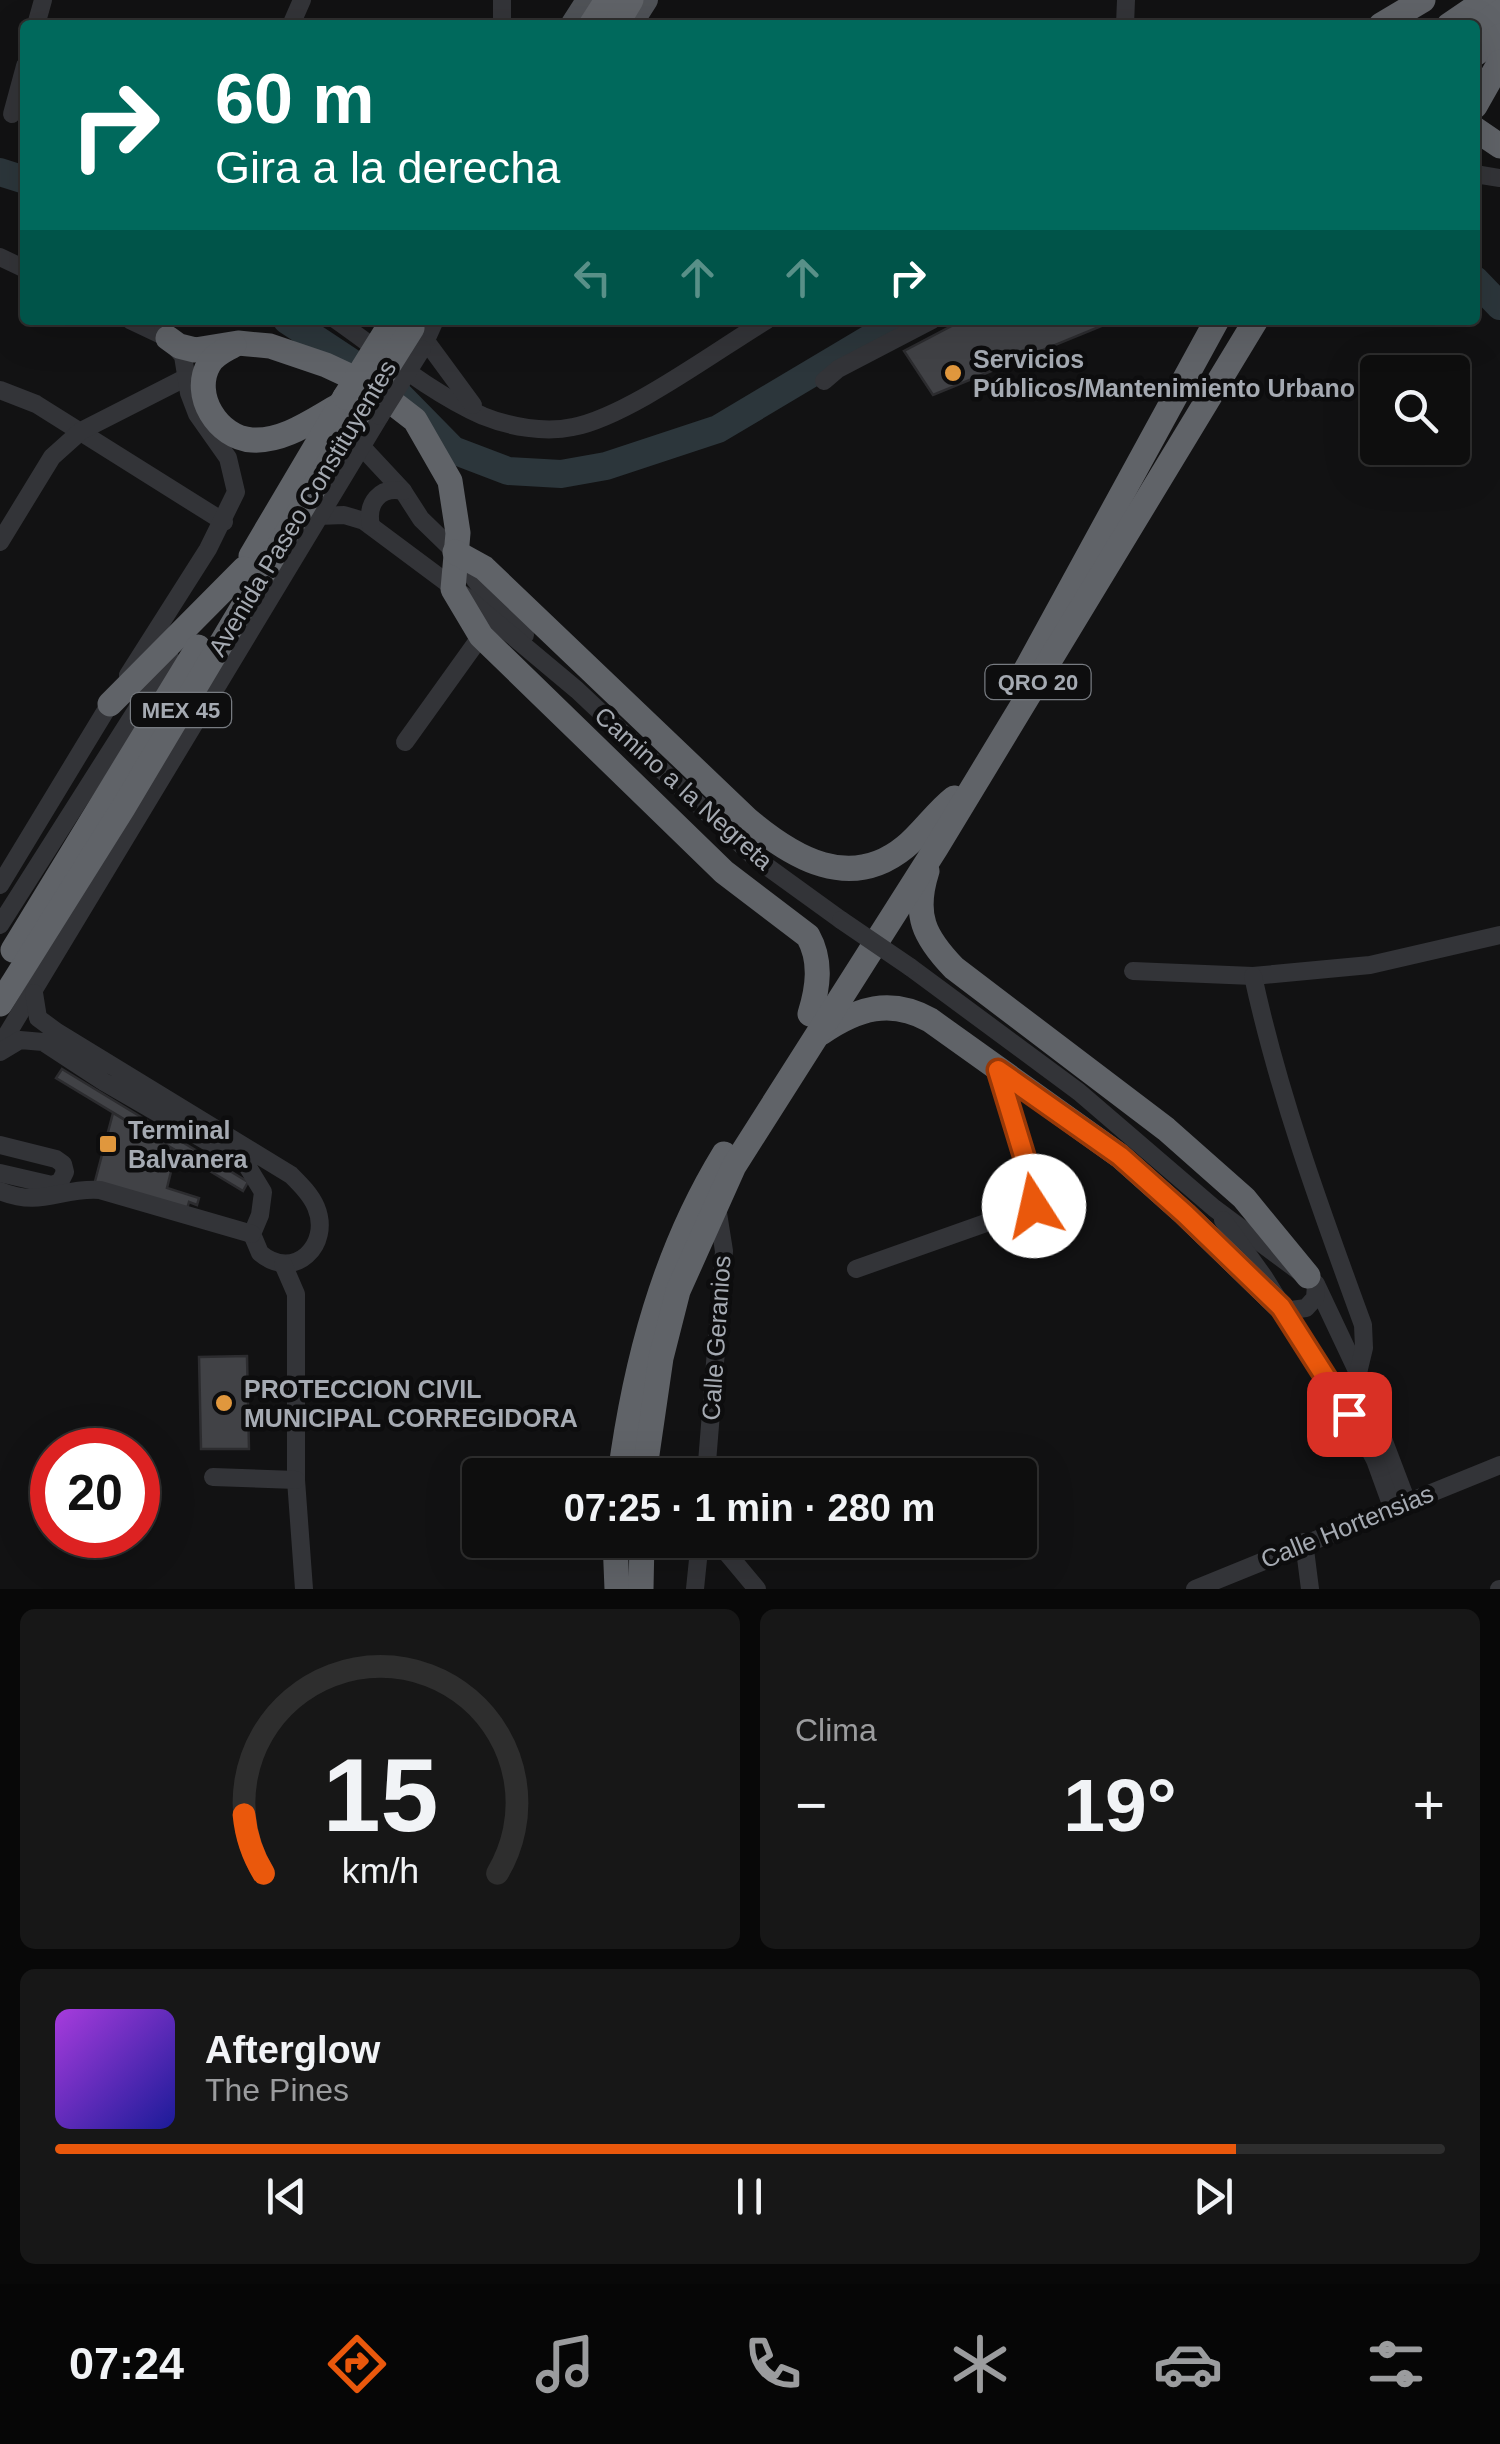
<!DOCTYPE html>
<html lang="es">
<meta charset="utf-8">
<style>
body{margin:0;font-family:Arial,sans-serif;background:#171717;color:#f1f3f6;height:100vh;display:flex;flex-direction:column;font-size:38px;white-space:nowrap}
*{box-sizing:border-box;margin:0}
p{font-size:32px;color:#9b9c9e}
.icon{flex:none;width:55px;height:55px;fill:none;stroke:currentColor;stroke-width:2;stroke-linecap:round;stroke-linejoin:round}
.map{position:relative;height:1589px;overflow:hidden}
.details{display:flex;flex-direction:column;gap:20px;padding:20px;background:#080808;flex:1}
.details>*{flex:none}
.banner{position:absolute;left:20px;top:20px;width:1460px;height:305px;border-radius:10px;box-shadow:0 10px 40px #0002,0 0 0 2px #2e2e2e;background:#00695c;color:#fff;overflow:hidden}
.tools{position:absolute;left:1360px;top:355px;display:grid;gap:20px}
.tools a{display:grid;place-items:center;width:110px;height:110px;border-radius:10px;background:#0e0e0e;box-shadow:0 10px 40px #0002,0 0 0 2px #2e2e2e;font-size:50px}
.speed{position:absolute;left:30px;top:1428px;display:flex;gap:20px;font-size:50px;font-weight:700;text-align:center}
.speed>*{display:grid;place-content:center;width:130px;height:130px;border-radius:50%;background:#0e0e0e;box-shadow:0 10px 40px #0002,0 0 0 2px #2e2e2e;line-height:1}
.speed .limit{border:15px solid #d22;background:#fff;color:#111}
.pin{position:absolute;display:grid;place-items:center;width:85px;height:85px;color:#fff;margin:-42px;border-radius:20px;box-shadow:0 5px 15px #0006}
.me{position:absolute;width:110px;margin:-55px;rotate:350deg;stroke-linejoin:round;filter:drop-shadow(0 0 8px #0008)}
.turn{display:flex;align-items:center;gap:35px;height:210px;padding:0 30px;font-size:45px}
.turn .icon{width:130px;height:130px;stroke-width:2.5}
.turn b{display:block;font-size:70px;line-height:85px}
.lanes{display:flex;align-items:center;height:95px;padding:0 30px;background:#0003;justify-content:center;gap:50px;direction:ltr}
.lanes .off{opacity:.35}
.big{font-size:75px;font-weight:700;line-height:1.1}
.details .widget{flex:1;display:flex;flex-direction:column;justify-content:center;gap:15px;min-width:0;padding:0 35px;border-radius:15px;background:#171717}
.details .dial{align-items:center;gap:0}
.dial svg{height:260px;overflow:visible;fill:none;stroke:#2e2e2e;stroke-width:7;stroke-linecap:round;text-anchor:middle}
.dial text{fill:#f1f3f6;stroke:none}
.song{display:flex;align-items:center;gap:30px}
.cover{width:120px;height:120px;border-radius:15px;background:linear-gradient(135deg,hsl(280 70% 55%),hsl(240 70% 35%))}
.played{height:10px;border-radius:5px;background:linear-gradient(90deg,#ea580c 85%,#2e2e2e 85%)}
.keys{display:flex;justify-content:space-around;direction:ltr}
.heat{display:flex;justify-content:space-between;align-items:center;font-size:55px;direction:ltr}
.details .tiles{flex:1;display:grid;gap:20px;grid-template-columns:1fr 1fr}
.widget:last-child{grid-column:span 2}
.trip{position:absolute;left:462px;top:1458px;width:575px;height:100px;border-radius:10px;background:#0e0e0e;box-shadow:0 10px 40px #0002,0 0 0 2px #2e2e2e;font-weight:700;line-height:100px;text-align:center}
.tab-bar{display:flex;height:160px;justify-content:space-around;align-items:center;background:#060606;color:#9b9c9e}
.tab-bar .icon{width:70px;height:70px}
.tab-bar .current{color:#ea580c}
.tab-bar b{font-size:45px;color:#f1f3f6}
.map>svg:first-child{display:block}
</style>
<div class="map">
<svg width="1500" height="1589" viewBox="0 0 1500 1589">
<rect width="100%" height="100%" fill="#121213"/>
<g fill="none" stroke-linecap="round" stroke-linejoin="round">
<g stroke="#2c363b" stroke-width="28">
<polyline points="0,172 25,180"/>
<polyline points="1475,280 1500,306"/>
<polyline points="287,320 396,392 453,450 508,471 561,474 606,466 718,429 901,320"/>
</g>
</g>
<g fill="#414246" stroke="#2c2c2f" stroke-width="2.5">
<polygon points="963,320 1116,320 933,395 904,351"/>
<polygon points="62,1069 248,1182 243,1191 56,1078"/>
<polygon points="113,1113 176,1151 167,1188 199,1198 197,1205 189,1202 187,1209 94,1185"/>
<polygon points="247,1356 249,1449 201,1449 199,1357"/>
</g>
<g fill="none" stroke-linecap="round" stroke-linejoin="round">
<g stroke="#333438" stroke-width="18">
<polyline points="36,25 43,0"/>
<polyline points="291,25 302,0"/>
<polyline points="502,25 502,0"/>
<polyline points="1125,25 1126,0"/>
<polyline points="12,114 25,66"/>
<polyline points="1475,174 1500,178"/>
<polyline points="0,257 25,269"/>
<polyline points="130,320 168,338"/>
<path d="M 336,320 C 383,353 431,393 483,416 C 510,427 545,433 573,427 C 627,417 717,350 767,320"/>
<polyline points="426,341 473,405"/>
<polyline points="422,349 435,320"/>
<polyline points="824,381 838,369 932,320"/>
<polyline points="0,390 36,404 224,522"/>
<polyline points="361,446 403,491 421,519 455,552 481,588 525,635"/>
<polyline points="318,516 344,515 364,521 466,597 577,690 754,857 841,920"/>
<path d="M 371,526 C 366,503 380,486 403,491"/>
<polyline points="0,542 52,457 81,431 187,377"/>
<polyline points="128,675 208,549 236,492 228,458 197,414 189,393 183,356 168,338 161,320"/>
<polyline points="405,742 481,636"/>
<polyline points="0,885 114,697"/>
<polyline points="0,925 170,657"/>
<polyline points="910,967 1079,1092 1214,1208 1316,1284 1358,1373 1407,1502"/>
<polyline points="1133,971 1253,976 1370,965 1500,935"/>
<path d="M 1253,976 C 1279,1096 1321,1210 1363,1325 L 1364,1348 L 1358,1373"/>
<polyline points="0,1046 380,416"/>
<path d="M 0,1052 L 20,1040 L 43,1042 L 104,1082 L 246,1164 L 263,1192 L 260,1215 L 252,1234 L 260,1253 C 294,1282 332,1245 316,1207 C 311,1195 301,1185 291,1175 L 57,1032 L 38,1018 L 34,993"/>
<polyline points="0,1145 56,1159 63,1164 65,1172 60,1182 52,1185 0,1173"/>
<path d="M 0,1191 C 41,1208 61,1187 100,1190 L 252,1234"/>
<polyline points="1223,1220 1264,1277 1361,1433 1375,1460 1392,1507"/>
<polyline points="283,1264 296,1294 296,1480 304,1589"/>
<polyline points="856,1269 1034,1206 1036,1195 998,1070"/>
<polyline points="1284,1311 1306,1308 1315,1298 1316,1285"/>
<polyline points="706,1475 724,1251 717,1207"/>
<polyline points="213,1477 296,1480"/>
<polyline points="716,1540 757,1589"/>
<polyline points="1304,1542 1310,1589"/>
<polyline points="695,1589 700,1540"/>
<polyline points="1195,1589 1500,1465"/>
<polyline points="1499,1589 1500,1589"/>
</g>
<g stroke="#4f5257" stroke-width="22">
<polyline points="571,25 587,0"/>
<polyline points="631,25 647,0"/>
</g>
<g stroke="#606368" stroke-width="25">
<polyline points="591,25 607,0"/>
<polyline points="616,25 631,0"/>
<polyline points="1381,25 1423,0"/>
<polyline points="1449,25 1486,0"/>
<polyline points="1475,30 1500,12"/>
<polyline points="1475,54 1500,36"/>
<polyline points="1475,106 1500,62"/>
<polyline points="1475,129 1500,146"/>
<path d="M 168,338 L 179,346 L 195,350 L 238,343 L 270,346 L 326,365 L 371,386 L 415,420 L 450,481 L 458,533 L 453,589 L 481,636 L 724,872 L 808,936 C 822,961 818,988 810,1014"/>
<path d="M 234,345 C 224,351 215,354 209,364 C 191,395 218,438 252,440 C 284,442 313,420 340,405"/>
<path d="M 455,552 L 484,568 L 747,819 C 793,858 850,892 905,847 C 923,832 936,812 954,798"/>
<polyline points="251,556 345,397"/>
<polyline points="1023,675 1217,320"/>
<polyline points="110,704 244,569"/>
<path d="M 927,871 C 913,915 924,937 954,968 L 1166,1129 L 1244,1198 L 1308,1276"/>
<polyline points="13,950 198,647"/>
<polyline points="0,1004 123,808 358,414"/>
<path d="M 821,1033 C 857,1008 891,998 930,1020 L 1120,1156 L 1185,1214 L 1281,1307"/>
<path d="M 620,1475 C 635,1362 664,1252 724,1154"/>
<polyline points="644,1475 661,1358 678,1291 734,1166 936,848 1256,320"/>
<polyline points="615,1540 617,1589"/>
<polyline points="641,1589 642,1540"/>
</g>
<g stroke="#333438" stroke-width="18">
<polyline points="380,416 422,349"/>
<polyline points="841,920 910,967"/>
</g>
<g stroke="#606368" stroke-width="25">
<polyline points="345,397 393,320"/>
<polyline points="358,414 412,328"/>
</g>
</g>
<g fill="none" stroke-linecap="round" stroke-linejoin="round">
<g stroke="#983908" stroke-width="25">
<polyline id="route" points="1034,1206 1036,1195 998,1070 1120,1156 1185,1214 1281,1307 1349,1414"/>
</g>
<use href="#route" stroke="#ea580c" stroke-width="18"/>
</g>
<g fill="#e0973d" stroke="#0d0d0e" stroke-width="4">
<circle cx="953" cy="373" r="10"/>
<rect x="98" y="1134" width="20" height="20" rx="5"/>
<circle cx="224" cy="1403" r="10"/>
</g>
<g text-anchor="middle" stroke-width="9" stroke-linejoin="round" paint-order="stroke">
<g fill="#0d0d0e" stroke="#777b81" stroke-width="2.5">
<rect x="985.5" y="665" width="105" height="34" rx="8"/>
<rect x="131" y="693" width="100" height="34" rx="8"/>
</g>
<g font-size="22" font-weight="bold" fill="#a5aab2">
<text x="1038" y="690">QRO 20</text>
<text x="181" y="718">MEX 45</text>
</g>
<g font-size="25" font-weight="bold" fill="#a5aab2" stroke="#0d0d0e" text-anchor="start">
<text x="973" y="368">Servicios<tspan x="973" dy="29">Públicos/Mantenimiento Urbano</tspan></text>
<text x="128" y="1139">Terminal<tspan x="128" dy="29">Balvanera</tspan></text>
<text x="244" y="1398">PROTECCION CIVIL<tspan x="244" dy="29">MUNICIPAL CORREGIDORA</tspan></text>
</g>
<g font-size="25" fill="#a5aab2" stroke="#0d0d0e">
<text transform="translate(302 508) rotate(-59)" y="9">Avenida Paseo Constituyentes</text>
<text transform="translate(684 788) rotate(42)" y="9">Camino a la Negreta</text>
<text transform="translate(716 1338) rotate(-86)" y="9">Calle Geranios</text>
<text transform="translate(1347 1526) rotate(-22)" y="9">Calle Hortensias</text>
</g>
</g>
</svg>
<div class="tools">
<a><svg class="icon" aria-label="search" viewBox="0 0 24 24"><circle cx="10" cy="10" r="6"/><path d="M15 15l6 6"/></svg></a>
</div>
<div class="speed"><div class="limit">20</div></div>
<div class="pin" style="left:1349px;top:1414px;background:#d93025"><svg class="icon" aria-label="arrive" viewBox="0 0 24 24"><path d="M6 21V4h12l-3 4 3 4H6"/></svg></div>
<svg class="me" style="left:1034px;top:1206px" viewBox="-20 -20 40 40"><circle r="19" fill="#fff"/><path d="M0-13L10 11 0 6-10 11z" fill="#ea580c"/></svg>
<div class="trip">07:25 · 1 min · 280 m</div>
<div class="banner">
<div class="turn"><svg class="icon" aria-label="right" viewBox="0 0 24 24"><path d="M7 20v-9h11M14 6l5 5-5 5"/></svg><div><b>60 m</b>Gira a la derecha</div></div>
<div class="lanes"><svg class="icon off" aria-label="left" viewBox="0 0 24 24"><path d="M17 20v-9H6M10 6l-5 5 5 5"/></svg><svg class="icon off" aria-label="ahead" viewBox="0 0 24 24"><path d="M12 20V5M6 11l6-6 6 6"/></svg><svg class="icon off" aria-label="ahead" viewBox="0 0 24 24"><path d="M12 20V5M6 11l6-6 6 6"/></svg><svg class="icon" aria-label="right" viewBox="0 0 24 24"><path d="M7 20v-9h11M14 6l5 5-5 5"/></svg></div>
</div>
</div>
<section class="details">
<div class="tiles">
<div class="widget dial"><svg viewBox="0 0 100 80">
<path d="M14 69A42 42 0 1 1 86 69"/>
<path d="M14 69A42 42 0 0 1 8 51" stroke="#ea580c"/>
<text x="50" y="56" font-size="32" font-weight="700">15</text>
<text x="50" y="72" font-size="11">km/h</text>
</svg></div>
<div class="widget"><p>Clima</p>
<div class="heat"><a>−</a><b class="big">19°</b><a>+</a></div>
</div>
<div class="widget">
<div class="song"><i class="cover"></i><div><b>Afterglow</b><p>The Pines</p></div></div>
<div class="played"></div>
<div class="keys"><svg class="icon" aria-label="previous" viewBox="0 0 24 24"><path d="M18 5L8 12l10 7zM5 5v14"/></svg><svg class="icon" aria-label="pause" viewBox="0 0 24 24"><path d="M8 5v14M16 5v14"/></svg><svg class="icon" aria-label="next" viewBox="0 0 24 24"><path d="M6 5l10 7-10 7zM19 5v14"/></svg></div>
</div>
</div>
</section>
<nav class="tab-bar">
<b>07:24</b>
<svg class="icon current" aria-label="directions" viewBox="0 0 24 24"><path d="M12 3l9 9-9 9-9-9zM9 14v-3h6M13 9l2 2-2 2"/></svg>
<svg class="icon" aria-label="music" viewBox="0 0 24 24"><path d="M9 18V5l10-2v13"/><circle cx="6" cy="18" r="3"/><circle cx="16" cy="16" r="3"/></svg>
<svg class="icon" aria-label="phone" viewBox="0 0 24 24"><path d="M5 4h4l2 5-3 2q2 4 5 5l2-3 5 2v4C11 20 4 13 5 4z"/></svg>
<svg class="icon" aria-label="climate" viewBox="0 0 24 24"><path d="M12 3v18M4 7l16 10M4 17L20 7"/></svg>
<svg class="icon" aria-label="car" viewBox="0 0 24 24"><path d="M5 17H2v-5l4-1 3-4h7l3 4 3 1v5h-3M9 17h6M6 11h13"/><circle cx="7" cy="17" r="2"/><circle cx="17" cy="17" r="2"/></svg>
<svg class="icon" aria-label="filters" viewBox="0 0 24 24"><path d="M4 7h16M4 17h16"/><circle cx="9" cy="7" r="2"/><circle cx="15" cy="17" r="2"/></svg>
</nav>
